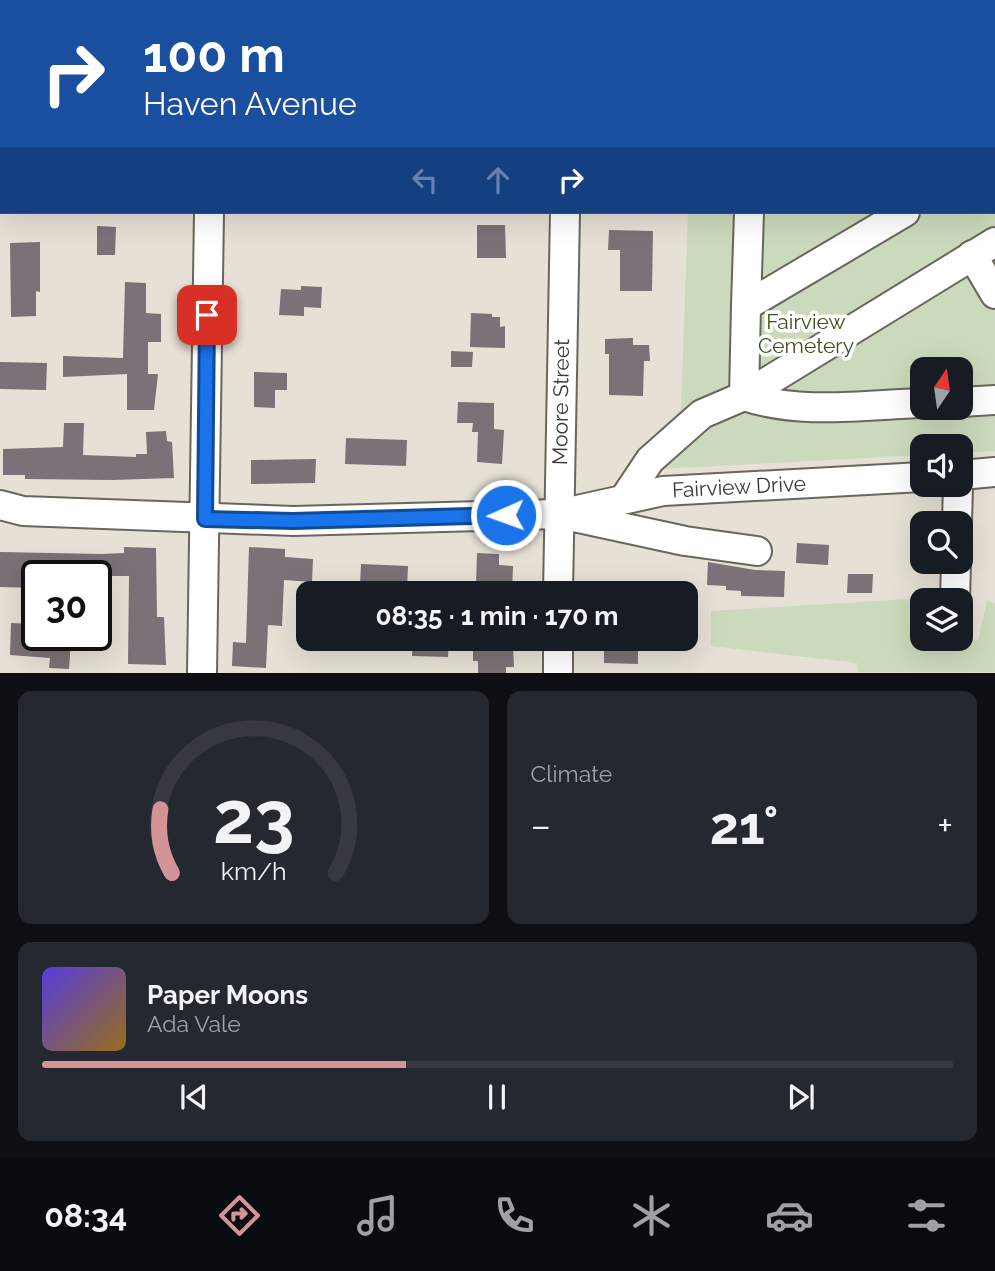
<!DOCTYPE html>
<meta charset="utf-8">
<style>
body{margin:0;font-family:Raleway,sans-serif;background:#242831;color:#f1f3f6;height:100vh;display:flex;flex-direction:column;font-size:26px;white-space:nowrap}
*{box-sizing:border-box;margin:0}
p{font-size:23px;color:#9ea1a6}
.icon{flex:none;width:38px;height:38px;fill:none;stroke:currentColor;stroke-width:2;stroke-linecap:round;stroke-linejoin:round}
.map{position:relative;height:673px;overflow:hidden}
.drawer{display:flex;flex-direction:column;gap:18px;padding:18px;background:#0d0f14;flex:1}
.drawer>*{flex:none}
.banner{position:absolute;left:0px;top:0px;width:996px;height:214px;box-shadow:0 7px 28px #0002;background:#1a4fa0;color:#fff;overflow:hidden}
.needle{width:46px;rotate:13deg}
.fabs{position:absolute;left:910px;top:357px;display:grid;gap:14px}
.fabs a{display:grid;place-items:center;width:63px;height:63px;border-radius:14px;background:#171b24;box-shadow:0 7px 28px #0002;font-size:35px}
.speed{position:absolute;left:21px;top:560px;display:flex;gap:14px;font-size:35px;font-weight:700;text-align:center}
.speed>*{display:grid;place-content:center;width:91px;height:91px;border-radius:50%;background:#171b24;box-shadow:0 7px 28px #0002;line-height:1}
.speed .limit{border:4px solid #111;border-radius:10px;background:#fff;color:#111}
.pin{position:absolute;display:grid;place-items:center;width:60px;height:60px;color:#fff;margin:-30px;border-radius:14px;box-shadow:0 4px 10px #0006}
.me{position:absolute;width:77px;margin:-38px;rotate:268deg;stroke-linejoin:round;filter:drop-shadow(0 0 5px #0008)}
.turn{display:flex;align-items:center;gap:24px;height:147px;padding:0 28px;font-size:32px}
.turn .icon{width:91px;height:91px;stroke-width:2.5}
.turn b{display:block;font-size:49px;line-height:60px}
.lanes{display:flex;align-items:center;height:66px;padding:0 28px;background:#0003;justify-content:center;gap:35px;direction:ltr}
.lanes .off{opacity:.35}
.big{font-size:52px;font-weight:700;line-height:1.1}
.drawer .card{flex:1;display:flex;flex-direction:column;justify-content:center;gap:10px;min-width:0;padding:0 24px;border-radius:14px;background:#242831}
.drawer .dial{align-items:center;gap:0}
.dial svg{height:182px;overflow:visible;fill:none;stroke:#363941;stroke-width:7;stroke-linecap:round;text-anchor:middle}
.dial text{fill:#f1f3f6;stroke:none}
.song{display:flex;align-items:center;gap:21px}
.cover{width:84px;height:84px;border-radius:10px;background:linear-gradient(135deg,hsl(250 70% 55%),hsl(40 70% 35%))}
.played{height:7px;border-radius:4px;background:linear-gradient(90deg,#d49497 40%,#363941 40%)}
.keys{display:flex;justify-content:space-around;direction:ltr}
.heat{display:flex;justify-content:space-between;align-items:center;font-size:38px;direction:ltr}
.drawer .tiles{flex:1;display:grid;gap:18px;grid-template-columns:1fr 1fr}
.card:last-child{grid-column:span 2}
.trip{position:absolute;left:296px;top:581px;width:402px;height:70px;border-radius:14px;background:#171b24;box-shadow:0 7px 28px #0002;font-weight:700;line-height:70px;text-align:center}
.menu{display:flex;height:112px;justify-content:space-around;align-items:center;background:#090b0e;color:#9ea1a6}
.menu .icon{width:49px;height:49px}
.menu .selected{color:#d49497}
.menu b{font-size:32px;color:#f1f3f6}
.map>svg:first-child{display:block}
</style>
<div class="map">
<svg width="995" height="673" viewBox="0 0 995 673">
<rect width="100%" height="100%" fill="#e6e0d6"/>
<g fill="#cbdabc" fill-rule="evenodd">
<path d="M 695,0 L 995,0 L 995,451 L 961,453 L 961,446 L 922,446 L 922,455 L 658,469 L 640,450 L 681,409 L 688,212 L 994,212 L 994,2 ZM 922,369 L 961,369 L 961,408 L 922,408 Z"/>
<polygon points="926,598 922,600 922,639 961,637 978,640 987,601 995,603 995,672 858,672 857,663 711,646 711,611"/>
</g>
<g fill="#7b7176">
<polygon points="477,225 505,225 506,258 477,258"/>
<polygon points="97,226 116,227 115,255 97,255"/>
<polygon points="609,230 653,231 652,291 620,291 620,250 608,250"/>
<polygon points="40,242 40,292 36,291 36,316 11,317 10,243"/>
<polygon points="125,282 146,283 146,313 161,314 161,342 148,342 148,374 158,374 154,410 127,410 127,374 63,377 63,356 123,358"/>
<polygon points="301,286 322,287 321,308 304,307 304,316 279,315 281,289 301,290"/>
<polygon points="471,313 492,314 492,317 500,317 500,327 505,326 505,348 470,347"/>
<polygon points="633,338 633,345 649,345 650,361 644,361 643,396 609,395 609,354 605,354 605,339"/>
<polygon points="451,351 473,352 472,367 451,367"/>
<polygon points="0,362 47,363 46,390 0,389"/>
<polygon points="254,372 287,373 287,390 275,390 275,408 254,407"/>
<polygon points="458,402 494,403 494,429 504,430 502,464 477,462 478,432 472,432 473,423 457,423"/>
<polygon points="64,423 84,423 83,455 136,457 136,454 147,454 146,432 166,431 167,441 172,442 174,478 112,480 25,479 25,475 3,475 3,449 63,447"/>
<polygon points="346,438 407,440 406,466 345,464"/>
<polygon points="316,459 315,483 251,484 251,460"/>
<polygon points="797,543 829,545 828,565 796,563"/>
<polygon points="124,547 156,548 157,617 164,617 166,665 128,664 129,576 37,576 37,588 0,587 0,552 102,554 124,553"/>
<polygon points="249,547 285,549 285,557 313,559 312,582 284,580 282,626 268,625 266,668 232,666 233,642 246,643"/>
<polygon points="477,553 499,554 499,565 513,566 512,593 484,593 484,584 476,584"/>
<polygon points="708,562 755,570 785,571 784,597 741,596 741,591 726,590 726,586 707,585"/>
<polygon points="361,564 408,566 407,588 360,585"/>
<polygon points="848,574 873,574 872,593 847,593"/>
<polygon points="11,623 35,624 34,639 71,641 69,669 49,668 50,658 10,655"/>
<polygon points="413,639 449,639 448,657 412,656"/>
<polygon points="604,639 638,639 638,664 604,663"/>
<polygon points="506,643 506,647 513,647 514,667 506,667 506,673 478,673 478,661 473,661 473,644"/>
</g>
<g fill="none" stroke-linecap="round" stroke-linejoin="round">
<g stroke="#6a665d" stroke-width="32">
<g id="minor">
<polyline points="212,2 212,0"/>
<polyline points="568,2 568,0"/>
<polyline points="754,2 754,0"/>
<polyline points="949,2 952,0"/>
<polyline points="0,3 2,3"/>
<polyline points="994,159 995,159"/>
<polyline points="905,212 746,306 744,396 995,242"/>
<polyline points="972,255 995,294"/>
<polyline points="746,306 749,212"/>
<polyline points="961,402 995,400"/>
<polyline points="961,475 995,472"/>
<path d="M 624,499 L 650,460 L 702,414 L 744,396 C 801,415 863,405 922,403"/>
<polyline points="0,505 23,511 293,521 559,514 663,491 922,477"/>
<polyline points="565,515 685,541 757,551"/>
<polyline points="957,523 958,485"/>
<polyline points="558,593 565,212"/>
<polyline points="955,600 956,562"/>
<polyline points="202,673 209,212"/>
<polyline points="558,673 558,639"/>
</g>
</g>
<use href="#minor" stroke="#fff" stroke-width="28"/>
</g>
<g fill="none" stroke-linecap="round" stroke-linejoin="round">
<g stroke="#114b97" stroke-width="18">
<polyline id="route" points="207,315 205,519 293,521 506,515"/>
</g>
<use href="#route" stroke="#1a73e8" stroke-width="12"/>
</g>
<g text-anchor="middle" stroke-width="7" stroke-linejoin="round" paint-order="stroke">
<g font-size="21" fill="#3b511a" stroke="#fff">
<text x="806" y="329">Fairview<tspan x="806" dy="24">Cemetery</tspan></text>
</g>
<g font-size="21" fill="#3d3b37" stroke="#fff">
<text transform="translate(561 402) rotate(-89)" y="7">Moore Street</text>
<text transform="translate(739 487) rotate(-3)" y="7">Fairview Drive</text>
</g>
</g>
</svg>
<div class="fabs">
<a><svg class="needle" viewBox="-14 -14 28 28"><path d="M0-13l5 13h-10z" fill="#e53935"/><path d="M0 13l5-13h-10z" fill="#9ea1a6"/></svg></a>
<a><svg class="icon" aria-label="sound" viewBox="0 0 24 24"><path d="M4 9h4l5-4v14l-5-4H4zM17 9q2 3 0 6"/></svg></a>
<a><svg class="icon" aria-label="search" viewBox="0 0 24 24"><circle cx="10" cy="10" r="6"/><path d="M15 15l6 6"/></svg></a>
<a><svg class="icon" aria-label="layers" viewBox="0 0 24 24"><path d="M12 4l9 5-9 5-9-5zM3 14l9 5 9-5"/></svg></a>
</div>
<div class="speed"><div class="limit">30</div></div>
<div class="pin" style="left:207px;top:315px;background:#d93025"><svg class="icon" aria-label="arrive" viewBox="0 0 24 24"><path d="M6 21V4h12l-3 4 3 4H6"/></svg></div>
<svg class="me" style="left:506px;top:515px" viewBox="-20 -20 40 40"><circle r="17" fill="#1a73e8" stroke="#fff" stroke-width="3"/><path d="M0-11L8 9 0 5-8 9z" fill="#fff"/></svg>
<div class="trip">08:35 · 1 min · 170 m</div>
<div class="banner">
<div class="turn"><svg class="icon" aria-label="right" viewBox="0 0 24 24"><path d="M7 20v-9h11M14 6l5 5-5 5"/></svg><div><b>100 m</b>Haven Avenue</div></div>
<div class="lanes"><svg class="icon off" aria-label="left" viewBox="0 0 24 24"><path d="M17 20v-9H6M10 6l-5 5 5 5"/></svg><svg class="icon off" aria-label="ahead" viewBox="0 0 24 24"><path d="M12 20V5M6 11l6-6 6 6"/></svg><svg class="icon" aria-label="right" viewBox="0 0 24 24"><path d="M7 20v-9h11M14 6l5 5-5 5"/></svg></div>
</div>
</div>
<section class="drawer">
<div class="tiles">
<div class="card dial"><svg viewBox="0 0 100 80">
<path d="M14 69A42 42 0 1 1 86 69"/>
<path d="M14 69A42 42 0 0 1 9 41" stroke="#d49497"/>
<text x="50" y="56" font-size="32" font-weight="700">23</text>
<text x="50" y="72" font-size="11">km/h</text>
</svg></div>
<div class="card"><p>Climate</p>
<div class="heat"><a>−</a><b class="big">21°</b><a>+</a></div>
</div>
<div class="card">
<div class="song"><i class="cover"></i><div><b>Paper Moons</b><p>Ada Vale</p></div></div>
<div class="played"></div>
<div class="keys"><svg class="icon" aria-label="previous" viewBox="0 0 24 24"><path d="M18 5L8 12l10 7zM5 5v14"/></svg><svg class="icon" aria-label="pause" viewBox="0 0 24 24"><path d="M8 5v14M16 5v14"/></svg><svg class="icon" aria-label="next" viewBox="0 0 24 24"><path d="M6 5l10 7-10 7zM19 5v14"/></svg></div>
</div>
</div>
</section>
<nav class="menu">
<b>08:34</b>
<svg class="icon selected" aria-label="directions" viewBox="0 0 24 24"><path d="M12 3l9 9-9 9-9-9zM9 14v-3h6M13 9l2 2-2 2"/></svg>
<svg class="icon" aria-label="music" viewBox="0 0 24 24"><path d="M9 18V5l10-2v13"/><circle cx="6" cy="18" r="3"/><circle cx="16" cy="16" r="3"/></svg>
<svg class="icon" aria-label="phone" viewBox="0 0 24 24"><path d="M5 4h4l2 5-3 2q2 4 5 5l2-3 5 2v4C11 20 4 13 5 4z"/></svg>
<svg class="icon" aria-label="climate" viewBox="0 0 24 24"><path d="M12 3v18M4 7l16 10M4 17L20 7"/></svg>
<svg class="icon" aria-label="car" viewBox="0 0 24 24"><path d="M5 17H2v-5l4-1 3-4h7l3 4 3 1v5h-3M9 17h6M6 11h13"/><circle cx="7" cy="17" r="2"/><circle cx="17" cy="17" r="2"/></svg>
<svg class="icon" aria-label="filters" viewBox="0 0 24 24"><path d="M4 7h16M4 17h16"/><circle cx="9" cy="7" r="2"/><circle cx="15" cy="17" r="2"/></svg>
</nav>
